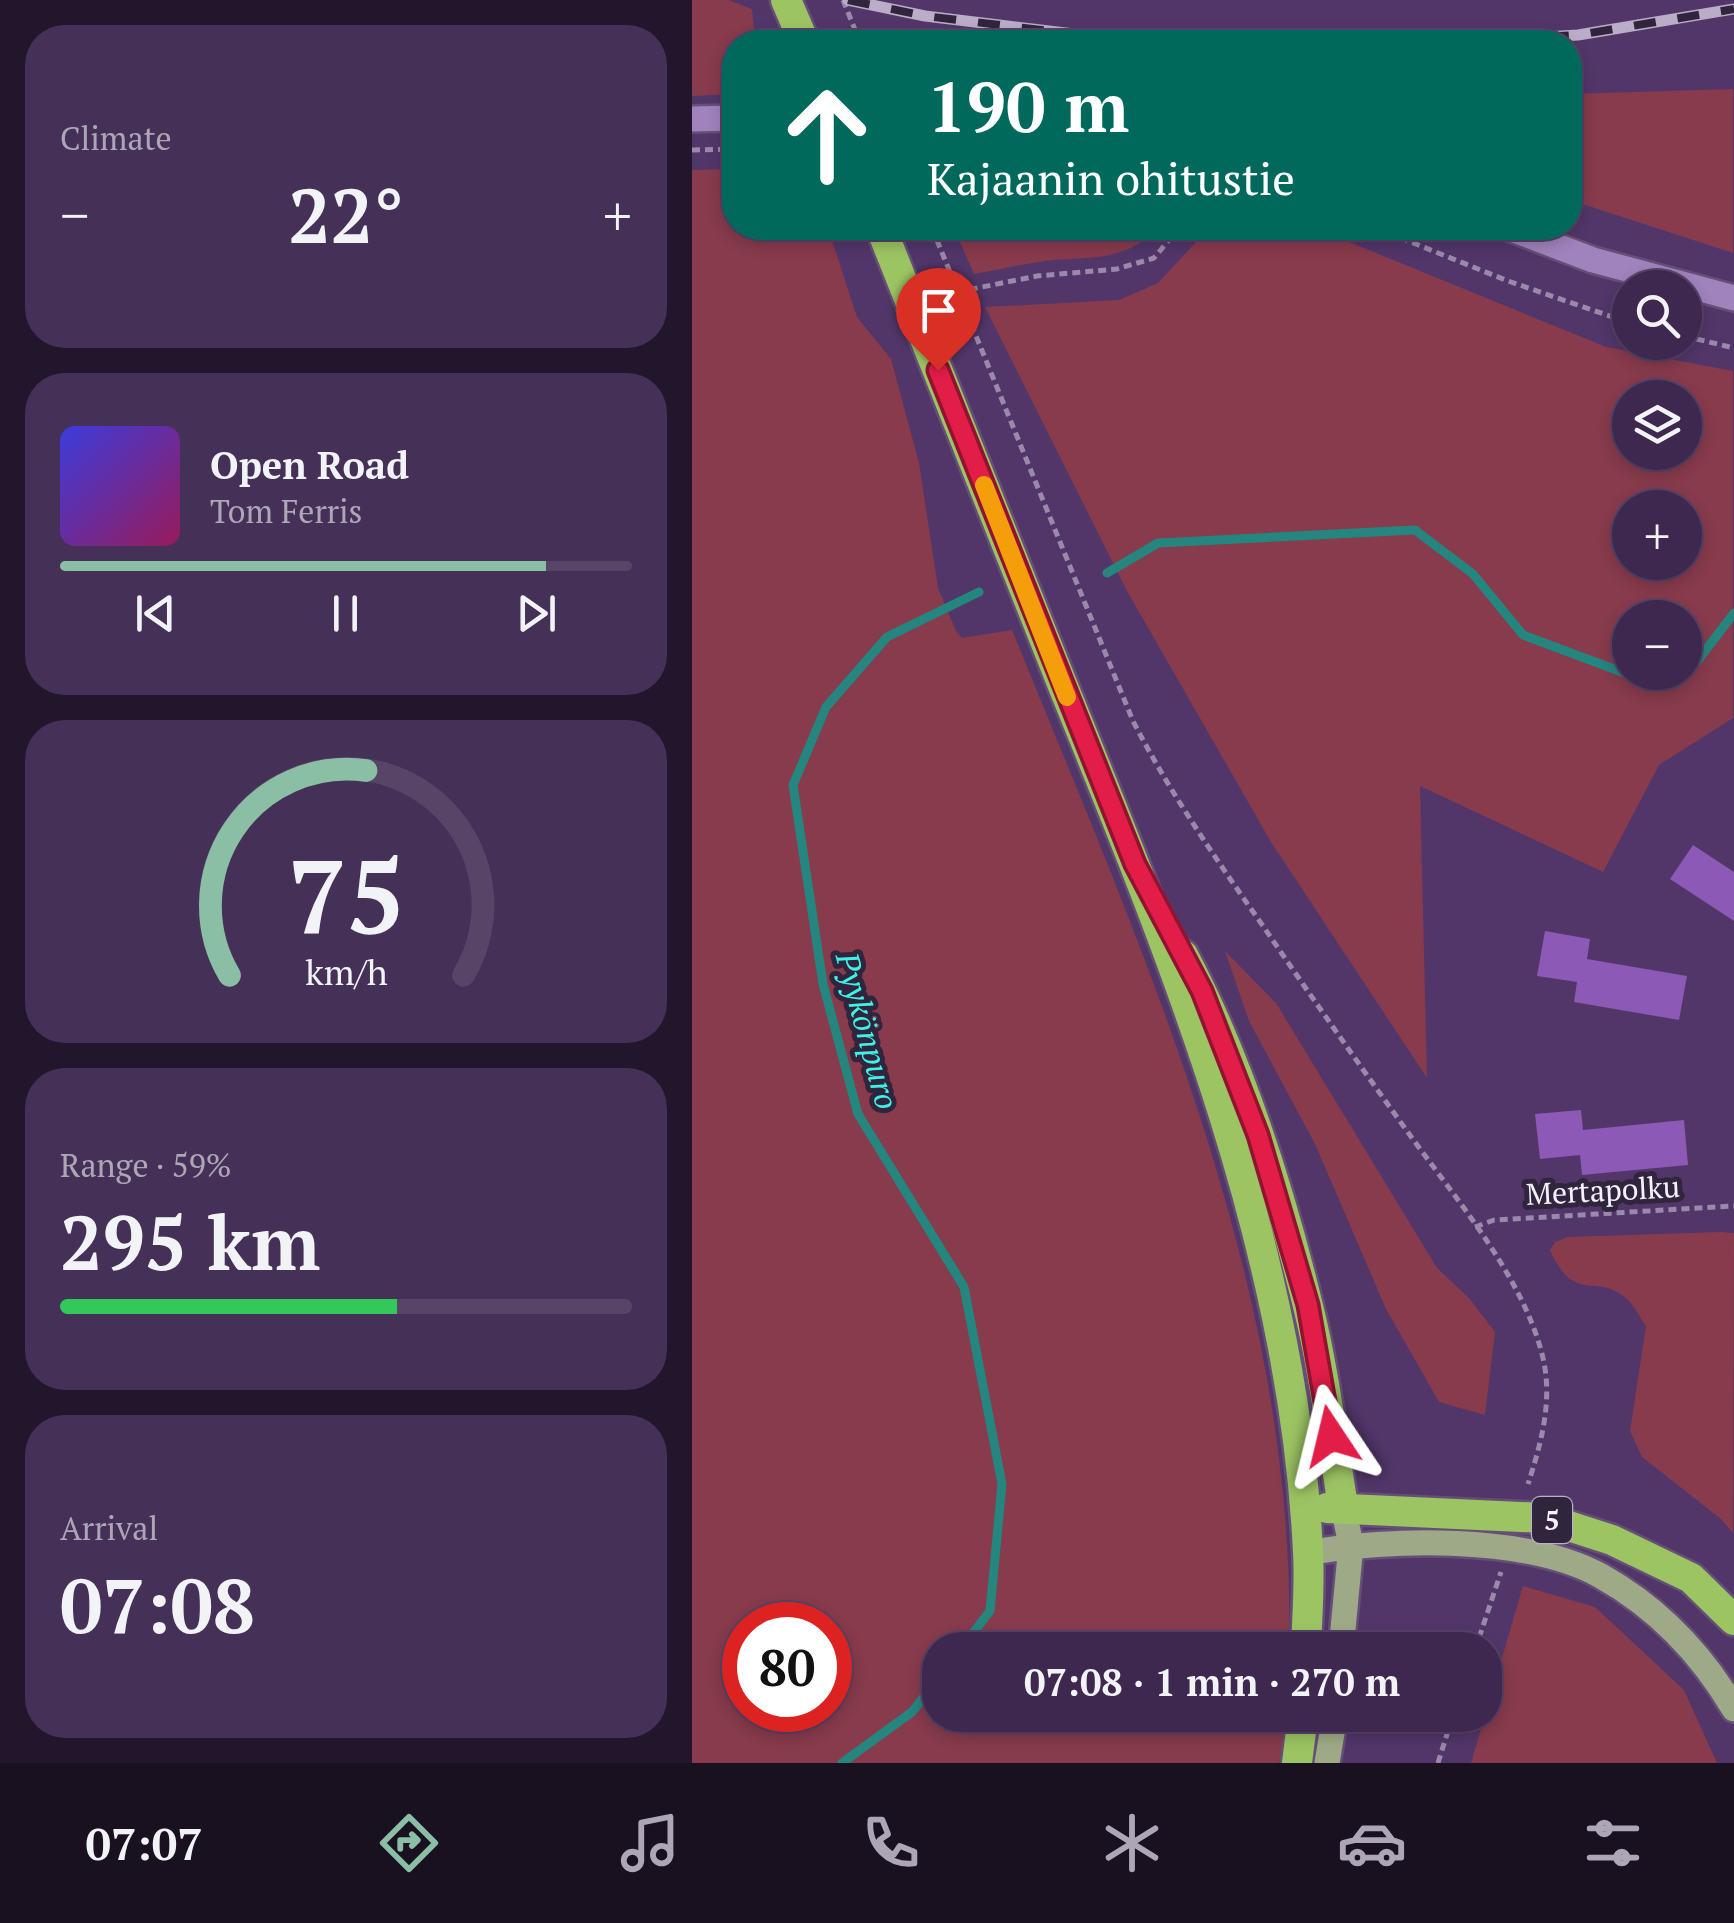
<!DOCTYPE html>
<meta charset="utf-8">
<style>
body{margin:0;font-family:"PT Serif",serif;background:#453057;color:#f1f3f6;height:100vh;display:flex;flex-direction:column;font-size:38px;white-space:nowrap}
*{box-sizing:border-box;margin:0}
p{font-size:32px;color:#ada6b7}
.icon{flex:none;width:55px;height:55px;fill:none;stroke:currentColor;stroke-width:2;stroke-linecap:round;stroke-linejoin:round}
.map{position:relative;flex:1;overflow:hidden}
.side{display:flex;flex-direction:column;gap:25px;padding:25px;background:#22162c;width:692px}
.side>*{flex:none}
.top-card{position:absolute;left:30px;top:30px;width:860px;height:210px;border-radius:40px;box-shadow:0 5px 15px #0003,0 0 0 2px #574467;background:#00695c;color:#fff;overflow:hidden}
.buttons{position:absolute;left:920px;top:270px;display:grid;gap:20px}
.buttons a{display:grid;place-items:center;width:90px;height:90px;border-radius:50%;background:#3e2850;box-shadow:0 5px 15px #0003,0 0 0 2px #574467;font-size:50px}
.speed{position:absolute;left:30px;top:1602px;display:flex;gap:20px;font-size:50px;font-weight:700;text-align:center}
.speed>*{display:grid;place-content:center;width:130px;height:130px;border-radius:50%;background:#3e2850;box-shadow:0 5px 15px #0003,0 0 0 2px #574467;line-height:1}
.speed .limit{border:15px solid #d22;background:#fff;color:#111}
.pin{position:absolute;display:grid;place-items:center;width:85px;height:85px;color:#fff;margin:-102px -42px;border-radius:50% 50% 50% 0;rotate:-45deg;box-shadow:0 0 10px #0007}
.pin .icon{rotate:45deg}
.me{position:absolute;width:110px;margin:-55px;rotate:350deg;stroke-linejoin:round;filter:drop-shadow(0 0 8px #0008)}
.turn{display:flex;align-items:center;gap:35px;height:210px;padding:0 40px;font-size:45px}
.turn .icon{width:130px;height:130px;stroke-width:2.5}
.turn b{display:block;font-size:70px;line-height:85px}
.big{font-size:75px;font-weight:700;line-height:1.1}
.side .card{flex:1;display:flex;flex-direction:column;justify-content:center;gap:15px;min-width:0;padding:0 35px;border-radius:40px;background:#453057}
.side .dial{align-items:center;gap:0}
.dial svg{height:260px;overflow:visible;fill:none;stroke:#574467;stroke-width:7;stroke-linecap:round;text-anchor:middle}
.dial text{fill:#f1f3f6;stroke:none}
.song{display:flex;align-items:center;gap:30px}
.cover{width:120px;height:120px;border-radius:15px;background:linear-gradient(135deg,hsl(240 70% 55%),hsl(330 70% 35%))}
.played{height:10px;border-radius:5px;background:linear-gradient(90deg,#8abfa5 85%,#574467 85%)}
.keys{display:flex;justify-content:space-around;direction:ltr}
.heat{display:flex;justify-content:space-between;align-items:center;font-size:55px;direction:ltr}
.charge{height:15px;border-radius:8px;background:linear-gradient(90deg,#34c759 59%,#574467 0)}
.trip{position:absolute;left:230px;top:1632px;width:580px;height:100px;border-radius:40px;background:#3e2850;box-shadow:0 5px 15px #0003,0 0 0 2px #574467;font-weight:700;line-height:100px;text-align:center}
.menu{display:flex;height:160px;justify-content:space-around;align-items:center;background:#191020;color:#ada6b7}
.menu .icon{width:70px;height:70px}
.menu .active{color:#8abfa5}
.menu b{font-size:45px;color:#f1f3f6}
main{display:flex;flex:1;min-height:0}
.map>svg:first-child{display:block}
</style>
<main>
<section class="side">
<div class="card"><p>Climate</p>
<div class="heat"><a>−</a><b class="big">22°</b><a>+</a></div>
</div>
<div class="card">
<div class="song"><i class="cover"></i><div><b>Open Road</b><p>Tom Ferris</p></div></div>
<div class="played"></div>
<div class="keys"><svg class="icon" aria-label="previous" viewBox="0 0 24 24"><path d="M18 5L8 12l10 7zM5 5v14"/></svg><svg class="icon" aria-label="pause" viewBox="0 0 24 24"><path d="M8 5v14M16 5v14"/></svg><svg class="icon" aria-label="next" viewBox="0 0 24 24"><path d="M6 5l10 7-10 7zM19 5v14"/></svg></div>
</div>
<div class="card dial"><svg viewBox="0 0 100 80">
<path d="M14 69A42 42 0 1 1 86 69"/>
<path d="M14 69A42 42 0 0 1 56 6" stroke="#8abfa5"/>
<text x="50" y="56" font-size="32" font-weight="700">75</text>
<text x="50" y="72" font-size="11">km/h</text>
</svg></div>
<div class="card"><p>Range · 59%</p><b class="big">295 km</b><div class="charge"></div></div>
<div class="card"><p>Arrival</p><b class="big">07:08</b></div>
</section>
<div class="map">
<svg width="1042" height="1763" viewBox="0 0 1042 1763">
<rect width="100%" height="100%" fill="#52366a"/>
<g fill="#873b4d" fill-rule="evenodd">
<polygon points="0,0 36,0 60,9 63,42 42,42 42,94 0,96"/>
<polygon points="1041,89 1041,253 878,200 878,94"/>
<path d="M 42,169 L 42,228 L 136,228 L 165,317 L 199,359 L 227,463 L 246,588 L 264,631 L 270,638 L 320,630 C 452,955 606,1291 597,1650 L 248,1650 L 248,1715 L 595,1715 L 587,1763 L 0,1763 L 0,170 ZM 52,1625 L 138,1625 L 138,1710 L 52,1710 Z"/>
<path d="M 262,228 L 464,228 C 435,263 394,256 353,261 C 329,264 305,270 282,274 Z"/>
<path d="M 508,228 L 623,228 L 914,347 L 1041,371 L 1041,718 L 967,765 L 911,872 L 728,786 L 735,1078 L 579,842 L 435,591 L 293,307 L 427,300 L 466,283 L 505,241 ZM 938,398 L 992,398 L 992,452 L 938,452 ZM 938,508 L 992,508 L 992,562 L 938,562 ZM 938,618 L 992,618 L 992,672 L 938,672 Z"/>
<polygon points="533,951 584,1003 745,1268 777,1298 803,1332 793,1415 747,1402 694,1309 623,1144 557,1021"/>
<path d="M 1028,1232 L 1042,1233 L 1041,1533 L 1029,1519 L 950,1457 L 938,1431 L 954,1326 C 948,1318 942,1305 935,1299 C 903,1271 883,1306 858,1250 L 863,1242 L 876,1237 Z"/>
<polygon points="831,1586 903,1607 992,1690 1025,1763 779,1763"/>
</g>
<g fill="none" stroke-linecap="round" stroke-linejoin="round">
<g stroke="#24867f" stroke-width="9">
<polyline points="415,573 466,543 723,530 781,574 831,635 946,678 997,672 1042,613"/>
<polyline points="268,1650 298,1611 310,1484 272,1287 166,1114 131,984 101,785 134,707 195,637 287,592"/>
<polyline points="150,1763 220,1712 248,1676"/>
</g>
</g>
<g fill="#8c59b6">
<polygon points="1001,845 1042,872 1042,921 978,879"/>
<polygon points="853,931 898,939 895,959 995,976 987,1020 882,1002 885,982 845,976"/>
<polygon points="889,1110 891,1130 992,1120 996,1165 890,1175 888,1155 848,1159 843,1114"/>
</g>
<g fill="none" stroke-linecap="round" stroke-linejoin="round">
<g stroke="#664f77" stroke-width="30">
<g id="minor">
<polyline points="0,119 42,118"/>
<polyline points="817,228 901,260 1042,298"/>
</g>
</g>
<g stroke="#664f77" stroke-width="30">
<g id="major">
<path d="M 616,1553 C 696,1538 836,1535 909,1576 C 966,1608 1009,1653 1042,1709"/>
<polyline points="649,1650 659,1545 651,1506"/>
<polyline points="635,1763 643,1715"/>
</g>
</g>
<g stroke="#664f77" stroke-width="35">
<g id="highway">
<polyline points="94,0 112,42"/>
<path d="M 189,228 C 251,382 311,537 373,691 C 484,965 602,1253 616,1552 C 618,1584 615,1618 614,1650"/>
<path d="M 491,955 C 548,1063 586,1184 615,1302 C 632,1369 640,1439 651,1506"/>
<polyline points="635,1508 852,1518 920,1540 999,1578 1042,1620"/>
<polyline points="605,1763 611,1715"/>
</g>
</g>
<g stroke="#9b89ab" stroke-width="5" stroke-dasharray="8 5" stroke-linecap="butt">
<polyline points="151,0 168,42"/>
<polyline points="0,150 42,149"/>
<path d="M 240,228 L 441,721 C 478,793 524,859 571,926 C 618,995 666,1063 715,1131 C 762,1197 832,1277 851,1358 C 861,1401 849,1444 836,1484"/>
<polyline points="684,228 816,281 938,323"/>
<polyline points="265,292 345,276 425,269 462,258 487,228"/>
<polyline points="992,336 1042,348"/>
<polyline points="783,1227 802,1220 1042,1206"/>
<polyline points="783,1650 809,1572"/>
<polyline points="746,1763 761,1715"/>
</g>
<use href="#minor" stroke="#a082bc" stroke-width="25"/>
<use href="#major" stroke="#9eaa87" stroke-width="25"/>
<use href="#highway" stroke="#9cc463" stroke-width="30"/>
<g stroke="#bbadc8" stroke-width="11">
<g id="rail">
<polyline points="156,0 233,16 449,42"/>
<polyline points="767,42 886,35 1042,9"/>
</g>
</g>
<use href="#rail" stroke="#31253d" stroke-width="8" stroke-dasharray="22" stroke-linecap="butt"/>
</g>
<g fill="none" stroke-linecap="round" stroke-linejoin="round">
<g stroke="#92132f" stroke-width="25">
<polyline id="route" points="246,370 443,864 510,991 566,1135 616,1305 639,1436"/>
</g>
<use href="#route" stroke="#e11d48" stroke-width="18"/>
<polyline stroke="#f59e0b" stroke-width="18" points="292,485 375,697"/>
</g>
<g text-anchor="middle" stroke-width="10" stroke-linejoin="round" paint-order="stroke">
<rect fill="#31253d" stroke="#bbb3c3" stroke-width="2.5" x="840" y="1497" width="40" height="46" rx="8"/>
<g font-size="28" font-weight="bold" fill="#f6f0fc">
<text x="860" y="1530">5</text>
</g>
<g font-size="30" fill="#f6f0fc" stroke="#31253d">
<text transform="translate(911 1191) rotate(-3)" y="10">Mertapolku</text>
</g>
<g font-size="32" font-style="italic" fill="#3cf3e6" stroke="#31253d">
<text transform="translate(175 1031) rotate(75)" y="11">Pyykönpuro</text>
</g>
</g>
</svg>
<div class="buttons">
<a><svg class="icon" aria-label="search" viewBox="0 0 24 24"><circle cx="10" cy="10" r="6"/><path d="M15 15l6 6"/></svg></a>
<a><svg class="icon" aria-label="layers" viewBox="0 0 24 24"><path d="M12 4l9 5-9 5-9-5zM3 14l9 5 9-5"/></svg></a>
<a>+</a>
<a>−</a>
</div>
<div class="speed"><div class="limit">80</div></div>
<div class="pin" style="left:246px;top:370px;background:#d93025"><svg class="icon" aria-label="arrive" viewBox="0 0 24 24"><path d="M6 21V4h12l-3 4 3 4H6"/></svg></div>
<svg class="me" style="left:639px;top:1436px" viewBox="-20 -20 40 40"><path d="M0-17L14 15 0 8-14 15z" fill="#e11d48" stroke="#fff" stroke-width="4"/></svg>
<div class="trip">07:08 · 1 min · 270 m</div>
<div class="top-card">
<div class="turn"><svg class="icon" aria-label="ahead" viewBox="0 0 24 24"><path d="M12 20V5M6 11l6-6 6 6"/></svg><div><b>190 m</b>Kajaanin ohitustie</div></div>
</div>
</div>
</main>
<nav class="menu">
<b>07:07</b>
<svg class="icon active" aria-label="directions" viewBox="0 0 24 24"><path d="M12 3l9 9-9 9-9-9zM9 14v-3h6M13 9l2 2-2 2"/></svg>
<svg class="icon" aria-label="music" viewBox="0 0 24 24"><path d="M9 18V5l10-2v13"/><circle cx="6" cy="18" r="3"/><circle cx="16" cy="16" r="3"/></svg>
<svg class="icon" aria-label="phone" viewBox="0 0 24 24"><path d="M5 4h4l2 5-3 2q2 4 5 5l2-3 5 2v4C11 20 4 13 5 4z"/></svg>
<svg class="icon" aria-label="climate" viewBox="0 0 24 24"><path d="M12 3v18M4 7l16 10M4 17L20 7"/></svg>
<svg class="icon" aria-label="car" viewBox="0 0 24 24"><path d="M5 17H2v-5l4-1 3-4h7l3 4 3 1v5h-3M9 17h6M6 11h13"/><circle cx="7" cy="17" r="2"/><circle cx="17" cy="17" r="2"/></svg>
<svg class="icon" aria-label="filters" viewBox="0 0 24 24"><path d="M4 7h16M4 17h16"/><circle cx="9" cy="7" r="2"/><circle cx="15" cy="17" r="2"/></svg>
</nav>
